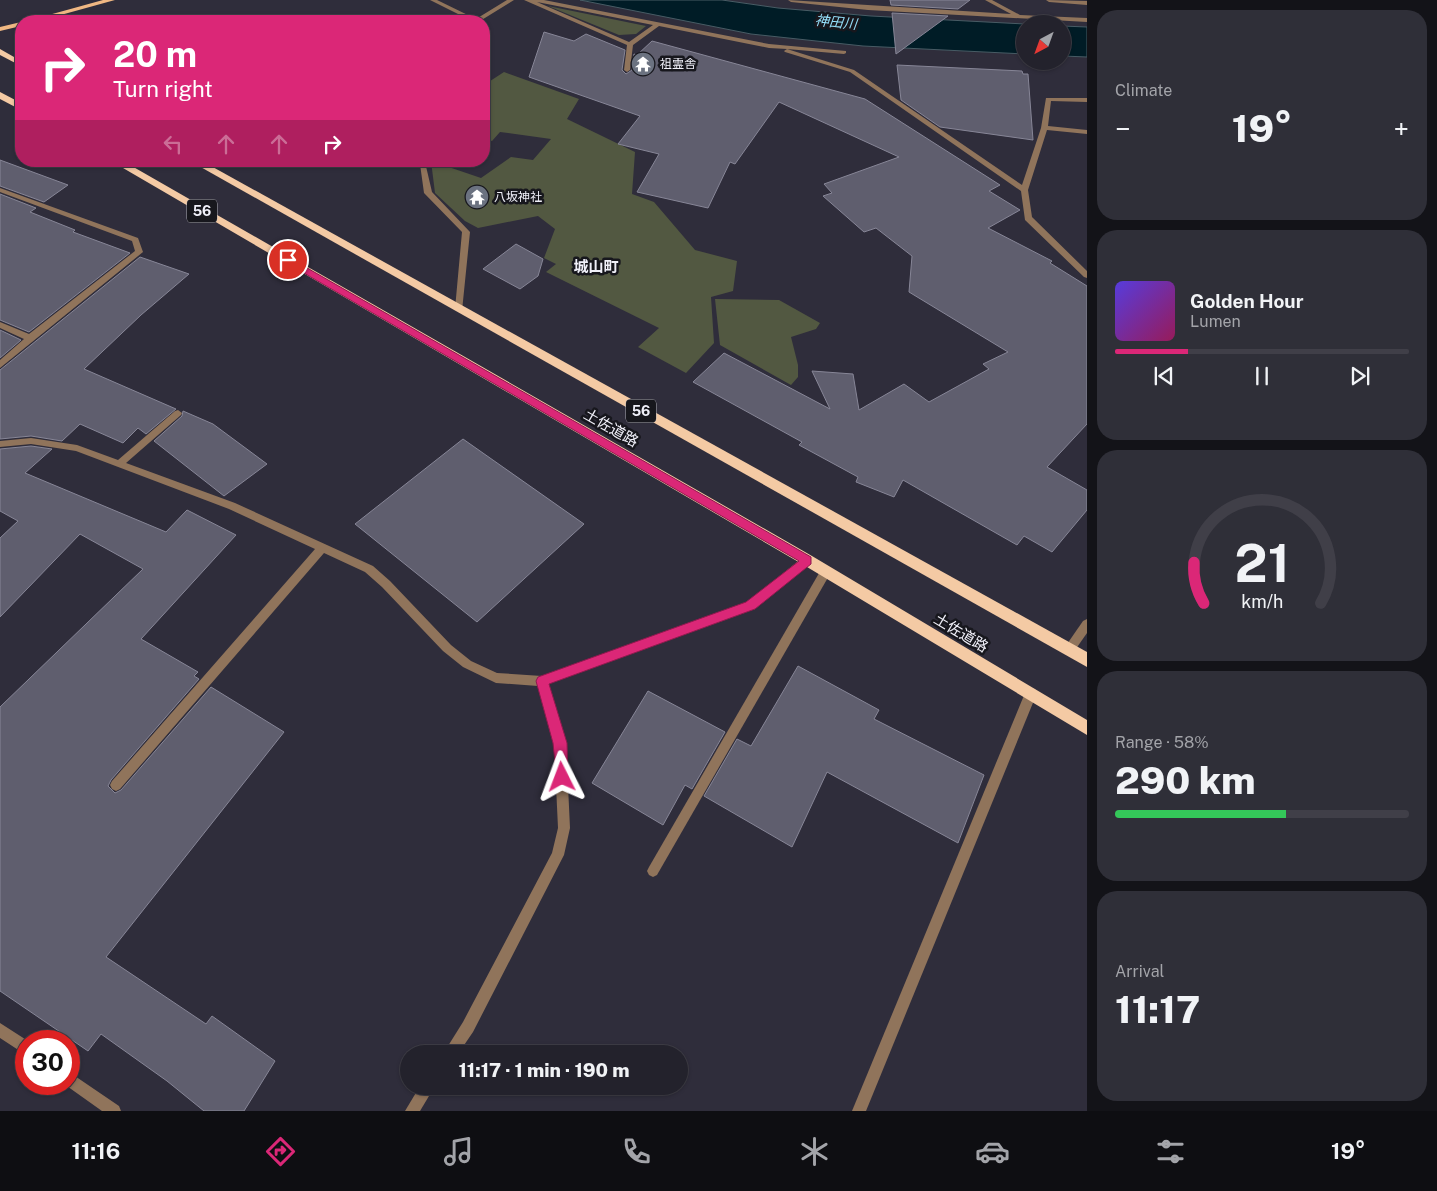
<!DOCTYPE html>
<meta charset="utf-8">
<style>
body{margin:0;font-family:"Public Sans","Noto Sans JP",sans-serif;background:#2f2f38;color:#f1f3f6;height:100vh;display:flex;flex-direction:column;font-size:19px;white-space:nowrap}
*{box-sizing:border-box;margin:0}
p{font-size:16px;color:#a3a4a9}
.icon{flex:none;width:28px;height:28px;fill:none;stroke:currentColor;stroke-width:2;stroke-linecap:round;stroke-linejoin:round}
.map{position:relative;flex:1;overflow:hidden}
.sheet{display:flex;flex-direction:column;gap:10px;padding:10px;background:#131318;width:350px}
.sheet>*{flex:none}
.banner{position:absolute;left:15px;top:15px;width:475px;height:152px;border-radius:20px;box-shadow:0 1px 4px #0004,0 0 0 1px #403f48;background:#db2777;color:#fff;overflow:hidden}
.needle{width:32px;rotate:221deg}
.controls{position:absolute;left:1016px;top:15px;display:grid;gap:10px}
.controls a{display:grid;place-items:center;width:55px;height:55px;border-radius:50%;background:#23222c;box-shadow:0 1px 4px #0004,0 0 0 1px #403f48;font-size:25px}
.speed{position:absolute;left:15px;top:1030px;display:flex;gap:10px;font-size:25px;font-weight:700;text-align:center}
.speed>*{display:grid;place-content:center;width:65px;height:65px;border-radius:50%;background:#23222c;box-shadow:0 1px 4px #0004,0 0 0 1px #403f48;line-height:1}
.speed .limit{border:8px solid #d22;background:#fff;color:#111}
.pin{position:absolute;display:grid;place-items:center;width:42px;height:42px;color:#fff;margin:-21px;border:2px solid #fff;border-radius:50%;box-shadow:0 1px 5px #0007}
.me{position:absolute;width:55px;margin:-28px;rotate:357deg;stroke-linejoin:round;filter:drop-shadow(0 0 4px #0008)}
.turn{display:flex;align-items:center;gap:18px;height:105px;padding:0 15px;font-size:22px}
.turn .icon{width:65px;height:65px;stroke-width:2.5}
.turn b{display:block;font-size:35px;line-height:42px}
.lanes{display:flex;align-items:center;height:48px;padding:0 15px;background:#0003;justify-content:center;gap:25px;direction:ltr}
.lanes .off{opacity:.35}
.big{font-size:38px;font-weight:800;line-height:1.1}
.sheet .widget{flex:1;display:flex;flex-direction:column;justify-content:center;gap:8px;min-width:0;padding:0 18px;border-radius:20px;background:#2f2f38}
.sheet .dial{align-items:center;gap:0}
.dial svg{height:130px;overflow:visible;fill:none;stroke:#403f48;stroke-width:7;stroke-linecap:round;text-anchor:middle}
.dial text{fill:#f1f3f6;stroke:none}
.song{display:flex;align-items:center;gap:15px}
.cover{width:60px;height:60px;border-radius:8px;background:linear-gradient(135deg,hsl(250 70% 55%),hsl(330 70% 35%))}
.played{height:5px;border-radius:2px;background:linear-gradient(90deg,#db2777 25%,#403f48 25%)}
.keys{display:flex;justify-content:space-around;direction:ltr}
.heat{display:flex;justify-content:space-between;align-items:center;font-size:28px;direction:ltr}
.charge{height:8px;border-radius:4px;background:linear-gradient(90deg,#34c759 58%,#403f48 0)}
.trip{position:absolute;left:400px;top:1045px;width:288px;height:50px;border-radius:25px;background:#23222c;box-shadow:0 1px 4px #0004,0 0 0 1px #403f48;font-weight:800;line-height:50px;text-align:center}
.tab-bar{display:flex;height:80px;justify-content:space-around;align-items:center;background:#0e0e12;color:#a3a4a9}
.tab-bar .icon{width:35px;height:35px}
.tab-bar .active{color:#db2777}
.tab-bar b{font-size:22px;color:#f1f3f6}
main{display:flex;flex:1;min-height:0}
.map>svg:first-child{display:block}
</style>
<main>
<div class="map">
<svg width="1087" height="1111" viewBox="0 0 1087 1111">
<rect width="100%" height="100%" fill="#2f2d3b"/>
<g fill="#525841">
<polygon points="548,6 646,26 636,34 619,35"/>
<polygon points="504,72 579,99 567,119 635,152 632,194 654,202 695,250 737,261 733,291 711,297 714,343 686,373 638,347 659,328 546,272 556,264 544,258 555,229 538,216 478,228 465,221 435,193 431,161 481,178 511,157 533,160 551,139 500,132 492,141 484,139 484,85"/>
<polygon points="715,299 779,300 820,323 816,329 791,337 798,365 798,377 791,385 720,345"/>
</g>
<g fill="#001c26" stroke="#485c65">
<polygon points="580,0 722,0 778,8 871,16 1025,24 1025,54 863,46 751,34"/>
<polygon points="1062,26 1087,27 1087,57 1063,56"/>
</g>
<g fill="#5f5e6e" stroke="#878697">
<polygon points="890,0 970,0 958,9 891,5"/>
<polygon points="892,13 948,16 896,54"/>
<polygon points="544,32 574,41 586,34 625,50 622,70 626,74 632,70 634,54 637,55 652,41 865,99 1000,185 989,191 1020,210 988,228 1052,261 1050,263 1087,286 1087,424 1047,467 1087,490 1087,510 1052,552 1024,536 1017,545 903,480 894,497 856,482 858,477 799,445 802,442 693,382 724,353 830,409 812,371 853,374 859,410 904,384 929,402 989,369 983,364 1008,352 909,292 912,256 876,228 864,232 823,196 832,193 824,184 899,157 779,102 735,164 730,162 708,208 637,192 659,154 618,144 640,116 529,77"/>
<polygon points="897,65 1022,71 1023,74 1028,74 1033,140 940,127 901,100"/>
<polygon points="0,160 68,185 44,202 0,186"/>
<polygon points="0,194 36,208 30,212 75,230 73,232 130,253 29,332 0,320"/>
<polygon points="516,244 543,259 538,276 520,289 483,269"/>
<polygon points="140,257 189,274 141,315 84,369 176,409 146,434 138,428 123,443 80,424 62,441 31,436 0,439 0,370"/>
<polygon points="0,330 21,340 0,358"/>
<polygon points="183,411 213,424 267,464 224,496 154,441 182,416"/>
<polygon points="463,439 584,524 477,622 355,524"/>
<polygon points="31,446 52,449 25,473 166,532 187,510 236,535 141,639 198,672 194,676 199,679 111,780 108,786 115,793 121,790 211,687 284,732 106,957 206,1024 212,1016 275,1061 244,1111 204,1111 167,1081 101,1034 88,1051 0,991 0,707 143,569 80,534 0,617 0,538 18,521 0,511 0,449"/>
<polygon points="798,666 879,710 874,719 984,775 958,843 827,772 792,847 704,796 737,739 751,746"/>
<polygon points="648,691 725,732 692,789 685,785 663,825 592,783"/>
</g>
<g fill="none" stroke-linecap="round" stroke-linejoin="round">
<polygon fill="#90745b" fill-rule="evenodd" points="826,567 830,568 831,571 830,574 657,875 653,877 649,875 647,871 649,867 822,568"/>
<g fill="#90745b" fill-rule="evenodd">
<polygon points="430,0 437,0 476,19 507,0 514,0 480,21 472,21"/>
<path d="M 524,0 L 544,0 L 769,44 L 846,51 L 846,53 L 844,54 L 787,49 L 854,70 L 1022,185 L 1041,128 L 1046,98 L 1087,98 L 1087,102 L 1051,101 L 1048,126 L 1087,130 L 1087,134 L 1047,130 L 1028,190 L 1032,217 L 1087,271 L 1087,278 L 1084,277 L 1025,220 L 1021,191 L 850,72 L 785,52 L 784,51 L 787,49 L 769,48 L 659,26 L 633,45 L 630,70 L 627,72 L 624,70 L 627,45 ZM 537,2 L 653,25 L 629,42 Z"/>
<polygon points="788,0 1011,14 985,0 992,0 1020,15 1087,18 1087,22 868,10 791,2"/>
<polygon points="1046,0 1087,1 1087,5 1049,2"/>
<polygon points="415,161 425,162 432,192 470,232 462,311 456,311 455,309 462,232 424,193 420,164"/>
<polygon points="0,188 138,238 143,252 0,368 0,360 24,339 0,328 0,322 29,334 135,251 132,241 0,192"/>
<polygon points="178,410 182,413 181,415 126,463 235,503 373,566 390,581 451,645 471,661 497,673 542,676 747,603 803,557 811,557 812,560 811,563 755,609 548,684 566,743 570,828 564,855 473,1032 458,1054 443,1054 463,1022 552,853 558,828 554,743 538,686 496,683 463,667 443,651 382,587 365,572 324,553 120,789 116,791 112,789 110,785 112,781 315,549 229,509 76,451 31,444 0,447 0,441 31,438 77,445 118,460 175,411"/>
<polygon points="1087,619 1087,633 1073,653 1069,655 1065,653 1064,650 1065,647 1083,621"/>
<polygon points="1031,688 1035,689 1037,693 866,1111 852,1111 1025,693 1027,689"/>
<polygon points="0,1023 28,1041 26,1041 26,1055 0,1038"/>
<polygon points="69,1072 119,1106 121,1111 102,1111 64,1084 69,1084"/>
<polygon points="420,1086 435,1086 420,1111 405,1111"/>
</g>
<g fill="#f0b883" fill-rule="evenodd">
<polygon points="103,0 115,0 39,21 27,21"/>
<polygon points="21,22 21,26 0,31 0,27"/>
</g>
<g fill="#f4caa4" fill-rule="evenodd">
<polygon points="0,49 21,61 21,66 0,55"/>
<polygon points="0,92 21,103 21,110 0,99"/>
<polygon points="111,161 123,161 812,556 1087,720 1087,735 802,564"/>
<polygon points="190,161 202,161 1087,652 1087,667"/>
</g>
</g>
<polygon fill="#db2777" stroke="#8e194d" points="288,257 811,557 811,564 755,609 549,684 567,743 568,777 566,782 562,784 557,782 553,743 536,681 538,677 746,602 799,561 285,262 283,260"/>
<defs>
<g id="temple-disc" transform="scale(1.25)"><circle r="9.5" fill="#6b7280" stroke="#17171d"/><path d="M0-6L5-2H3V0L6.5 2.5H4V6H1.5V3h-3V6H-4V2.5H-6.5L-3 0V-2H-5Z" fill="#fff"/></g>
</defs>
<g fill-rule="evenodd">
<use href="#temple-disc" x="643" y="64"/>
<use href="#temple-disc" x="477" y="197"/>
</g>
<g text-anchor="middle" stroke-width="5" stroke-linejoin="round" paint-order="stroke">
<g font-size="12" fill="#f0f0f9" stroke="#17171d" text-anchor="start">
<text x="660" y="68">祖霊舎</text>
<text x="494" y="201">八坂神社</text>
</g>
<g font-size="14" font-style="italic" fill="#92dbf5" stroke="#17171d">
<text transform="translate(836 22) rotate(6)" y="5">神田川</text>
</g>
<g fill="#17171d" stroke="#afafb7" stroke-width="1">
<rect x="187" y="199.5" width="30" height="23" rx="4"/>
<rect x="626" y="399.5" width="30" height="23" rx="4"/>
</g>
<g font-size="14" font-weight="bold" fill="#f0f0f9">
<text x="202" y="216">56</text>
<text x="641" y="416">56</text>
</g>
<g font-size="15" font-weight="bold" fill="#f0f0f9" stroke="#17171d">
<text x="596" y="272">城山町</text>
</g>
<g font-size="15" fill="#f0f0f9" stroke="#17171d">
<text transform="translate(611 428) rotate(30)" y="5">土佐道路</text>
<text transform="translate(961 633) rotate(31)" y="5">土佐道路</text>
</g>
</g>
</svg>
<div class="controls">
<a><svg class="needle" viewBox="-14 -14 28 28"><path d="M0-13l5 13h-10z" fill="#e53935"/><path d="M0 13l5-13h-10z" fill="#a3a4a9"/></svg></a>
</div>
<div class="speed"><div class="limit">30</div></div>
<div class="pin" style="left:288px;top:260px;background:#d93025"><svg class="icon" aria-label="arrive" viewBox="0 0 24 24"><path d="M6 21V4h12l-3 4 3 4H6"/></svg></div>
<svg class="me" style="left:562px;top:777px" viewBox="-20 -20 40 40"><path d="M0-17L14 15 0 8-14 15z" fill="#db2777" stroke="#fff" stroke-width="4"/></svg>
<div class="trip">11:17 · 1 min · 190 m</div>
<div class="banner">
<div class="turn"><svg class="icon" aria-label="right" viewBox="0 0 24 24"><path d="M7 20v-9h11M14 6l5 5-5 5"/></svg><div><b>20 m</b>Turn right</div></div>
<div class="lanes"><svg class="icon off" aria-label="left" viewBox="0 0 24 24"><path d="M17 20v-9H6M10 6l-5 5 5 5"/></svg><svg class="icon off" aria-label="ahead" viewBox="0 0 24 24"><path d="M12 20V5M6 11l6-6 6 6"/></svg><svg class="icon off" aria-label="ahead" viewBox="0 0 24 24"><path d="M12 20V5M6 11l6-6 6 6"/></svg><svg class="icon" aria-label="right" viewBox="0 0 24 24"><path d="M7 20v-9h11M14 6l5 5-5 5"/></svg></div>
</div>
</div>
<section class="sheet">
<div class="widget"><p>Climate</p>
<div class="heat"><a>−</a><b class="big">19°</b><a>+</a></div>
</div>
<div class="widget">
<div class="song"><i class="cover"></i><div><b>Golden Hour</b><p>Lumen</p></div></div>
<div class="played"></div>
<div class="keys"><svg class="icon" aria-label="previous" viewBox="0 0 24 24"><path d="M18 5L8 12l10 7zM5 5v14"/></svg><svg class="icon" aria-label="pause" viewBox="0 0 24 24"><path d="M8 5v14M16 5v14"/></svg><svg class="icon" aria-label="next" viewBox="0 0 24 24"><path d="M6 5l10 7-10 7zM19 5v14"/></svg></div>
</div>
<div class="widget dial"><svg viewBox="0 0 100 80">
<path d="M14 69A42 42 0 1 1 86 69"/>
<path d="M14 69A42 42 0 0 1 8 44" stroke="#db2777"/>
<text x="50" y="56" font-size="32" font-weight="700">21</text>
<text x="50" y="72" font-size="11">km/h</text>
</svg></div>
<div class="widget"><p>Range · 58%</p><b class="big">290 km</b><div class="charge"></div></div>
<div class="widget"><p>Arrival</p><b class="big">11:17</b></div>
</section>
</main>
<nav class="tab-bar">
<b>11:16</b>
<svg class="icon active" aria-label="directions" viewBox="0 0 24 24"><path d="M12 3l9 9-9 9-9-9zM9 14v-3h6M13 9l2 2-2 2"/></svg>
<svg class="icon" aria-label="music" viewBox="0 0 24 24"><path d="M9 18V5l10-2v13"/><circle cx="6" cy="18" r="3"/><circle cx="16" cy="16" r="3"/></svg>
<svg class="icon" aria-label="phone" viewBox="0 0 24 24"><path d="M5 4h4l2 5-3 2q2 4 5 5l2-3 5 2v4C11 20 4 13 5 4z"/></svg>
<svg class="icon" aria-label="climate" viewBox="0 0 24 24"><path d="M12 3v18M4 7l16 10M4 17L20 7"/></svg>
<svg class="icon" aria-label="car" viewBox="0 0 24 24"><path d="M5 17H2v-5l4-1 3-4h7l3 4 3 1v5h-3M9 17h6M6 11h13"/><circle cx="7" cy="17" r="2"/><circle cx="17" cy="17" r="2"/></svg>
<svg class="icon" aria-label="filters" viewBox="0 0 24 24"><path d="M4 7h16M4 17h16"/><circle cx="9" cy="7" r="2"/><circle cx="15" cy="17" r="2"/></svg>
<b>19°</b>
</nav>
